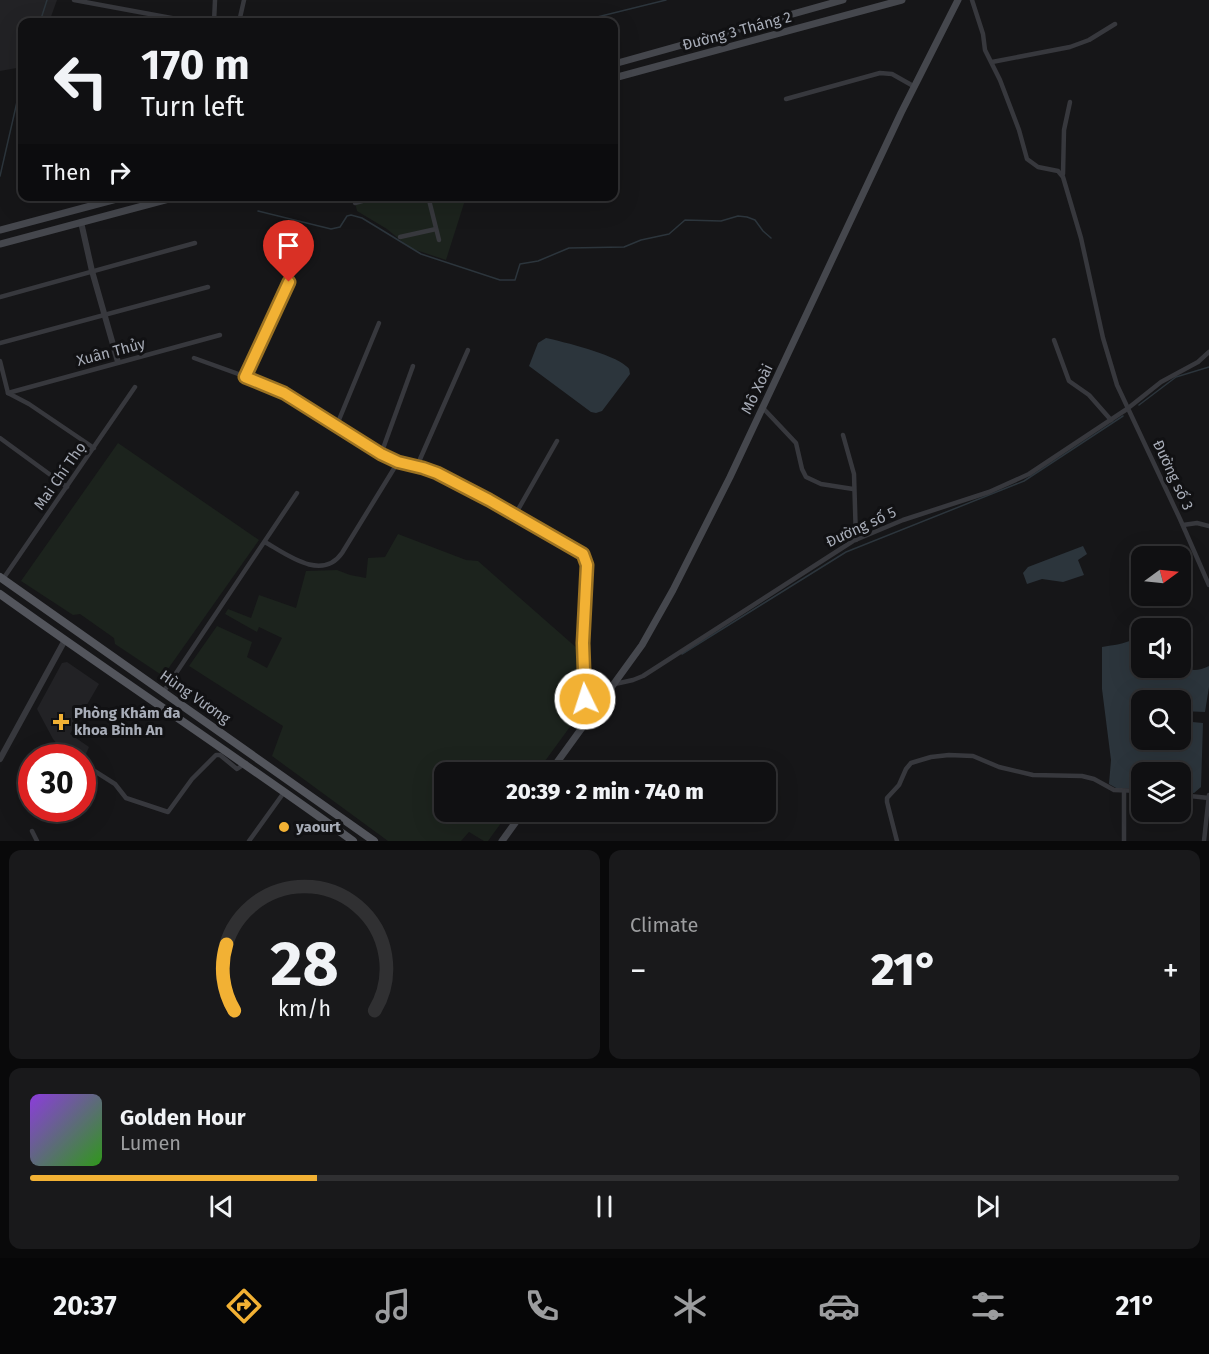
<!DOCTYPE html>
<meta charset="utf-8">
<style>
body{margin:0;font-family:"Fira Sans",sans-serif;background:#19191b;color:#f1f3f6;height:100vh;display:flex;flex-direction:column;font-size:22px;white-space:nowrap}
*{box-sizing:border-box;margin:0}
p{font-size:20px;color:#9c9d9f}
.icon{flex:none;width:33px;height:33px;fill:none;stroke:currentColor;stroke-width:2;stroke-linecap:round;stroke-linejoin:round}
.map{position:relative;height:841px;overflow:hidden}
.drawer{display:flex;flex-direction:column;gap:9px;padding:9px;background:#09090a;flex:1}
.drawer>*{flex:none}
.guide{position:absolute;left:18px;top:18px;width:600px;height:183px;border-radius:12px;box-shadow:0 6px 24px #0002,0 0 0 2px #303032;background:#101012;color:#f1f3f6;overflow:hidden}
.needle{width:39px;rotate:75deg}
.tools{position:absolute;left:1131px;top:546px;display:grid;gap:12px}
.tools a{display:grid;place-items:center;width:60px;height:60px;border-radius:12px;background:#101012;box-shadow:0 6px 24px #0002,0 0 0 2px #303032;font-size:30px}
.speed{position:absolute;left:18px;top:744px;display:flex;gap:12px;font-size:30px;font-weight:700;text-align:center}
.speed>*{display:grid;place-content:center;width:78px;height:78px;border-radius:50%;background:#101012;box-shadow:0 6px 24px #0002,0 0 0 2px #303032;line-height:1}
.speed .limit{border:9px solid #d22;background:#fff;color:#111}
.pin{position:absolute;display:grid;place-items:center;width:51px;height:51px;color:#fff;margin:-62px -26px;border-radius:50% 50% 50% 0;rotate:-45deg;box-shadow:0 0 6px #0007}
.pin .icon{rotate:45deg}
.me{position:absolute;width:66px;margin:-33px;rotate:356deg;stroke-linejoin:round;filter:drop-shadow(0 0 4px #0008)}
.turn{display:flex;align-items:center;gap:21px;height:126px;padding:0 24px;font-size:27px}
.turn .icon{width:78px;height:78px;stroke-width:2.5}
.turn b{display:block;font-size:42px;line-height:51px}
.then{display:flex;align-items:center;height:57px;padding:0 24px;background:#0003;gap:12px;font-size:22px}
.big{font-size:45px;font-weight:800;line-height:1.1}
.drawer .tile{flex:1;display:flex;flex-direction:column;justify-content:center;gap:9px;min-width:0;padding:0 21px;border-radius:12px;background:#19191b}
.drawer .dial{align-items:center;gap:0}
.dial svg{height:156px;overflow:visible;fill:none;stroke:#303032;stroke-width:7;stroke-linecap:round;text-anchor:middle}
.dial text{fill:#f1f3f6;stroke:none}
.song{display:flex;align-items:center;gap:18px}
.cover{width:72px;height:72px;border-radius:9px;background:linear-gradient(135deg,hsl(270 70% 55%),hsl(110 70% 35%))}
.played{height:6px;border-radius:3px;background:linear-gradient(90deg,#f2b134 25%,#303032 25%)}
.keys{display:flex;justify-content:space-around;direction:ltr}
.heat{display:flex;justify-content:space-between;align-items:center;font-size:33px;direction:ltr}
.drawer .tiles{flex:1;display:grid;gap:9px;grid-template-columns:1fr 1fr}
.tile:last-child{grid-column:span 2}
.trip{position:absolute;left:434px;top:762px;width:342px;height:60px;border-radius:12px;background:#101012;box-shadow:0 6px 24px #0002,0 0 0 2px #303032;font-weight:800;line-height:60px;text-align:center}
.tabs{display:flex;height:96px;justify-content:space-around;align-items:center;background:#060607;color:#9c9d9f}
.tabs .icon{width:42px;height:42px}
.tabs .selected{color:#f2b134}
.tabs b{font-size:27px;color:#f1f3f6}
.map>svg:first-child{display:block}
</style>
<div class="map">
<svg width="1209" height="841" viewBox="0 0 1209 841">
<rect width="100%" height="100%" fill="#161618"/>
<g fill="#222225">
<polygon points="0,0 57,0 49,22 22,22 22,67 0,71"/>
<polygon points="67,662 99,684 70,734 89,747 83,761 82,758 68,757 53,739 37,709 62,663"/>
</g>
<g fill="#1c231d">
<polygon points="354,197 466,197 446,260 410,248 387,229 357,211"/>
<polygon points="118,443 259,540 163,676 115,644 114,638 80,614 73,615 21,581"/>
<polygon points="398,534 466,560 478,561 578,649 583,709 537,772 444,772 444,812 509,812 488,841 484,841 469,832 461,841 388,841 272,756 283,726 189,666 217,626 252,642 247,657 267,668 282,638 259,627 257,632 225,614 228,609 251,618 259,595 296,608 306,571 337,570 350,575 366,578 368,558 385,557"/>
</g>
<g fill="#2c353c">
<path d="M 546,338 C 564,342 613,354 626,366 C 630,369 629,369 630,374 L 602,411 L 596,413 L 591,412 L 529,366 L 538,343 Z"/>
<polygon points="1083,546 1087,554 1078,560 1084,575 1063,582 1042,579 1027,584 1023,573 1028,567"/>
<path d="M 1138,619 L 1155,622 L 1159,628 L 1142,628 L 1142,668 L 1180,668 L 1181,665 C 1191,672 1198,671 1209,666 L 1209,687 L 1205,712 L 1181,711 L 1180,700 L 1142,700 L 1142,740 L 1180,740 L 1181,721 L 1203,723 L 1201,787 L 1194,793 L 1181,791 L 1180,772 L 1142,772 L 1141,789 L 1116,788 L 1109,784 L 1111,760 L 1102,689 L 1102,647 C 1114,645 1124,644 1134,639 L 1133,623 Z"/>
</g>
<g fill="none" stroke-linecap="round" stroke-linejoin="round">
<g stroke="#2c353c" stroke-width="1.5">
<polyline points="40,22 47,0"/>
<polyline points="577,22 666,0"/>
<polyline points="0,176 22,80"/>
<polyline points="258,211 331,229 340,227 347,216 351,215 362,218 421,254 500,280 515,280 520,264 538,261 569,248 624,247 641,240 669,234 685,220 721,221 738,216 747,217 755,220 763,231 771,238"/>
<polyline points="1139,405 1176,377 1209,367"/>
<polyline points="682,654 846,552 1024,481 1123,416"/>
</g>
<g stroke="#37383d" stroke-width="4.5">
<polyline points="74,0 193,22"/>
<polyline points="972,0 983,34 985,50 1000,80 1019,130 1027,159 1038,167 1058,171 1063,177 1081,238 1103,338 1117,385 1180,519 1209,585"/>
<polyline points="214,22 215,0"/>
<polyline points="239,22 244,0"/>
<polyline points="992,62 1070,47 1089,40 1115,24"/>
<polyline points="786,99 880,73 892,74 915,87"/>
<polyline points="1063,174 1064,130 1070,102"/>
<polyline points="428,196 439,240"/>
<polyline points="355,203 380,196"/>
<polyline points="400,237 436,229"/>
<polyline points="0,297 195,243"/>
<polyline points="1054,340 1069,381 1089,395 1111,420"/>
<polyline points="0,343 208,287"/>
<path d="M 194,358 L 274,387 L 381,454 L 398,462 L 437,473 L 489,499 L 583,554 C 590,564 584,579 584,591 C 581,633 582,676 588,718"/>
<polyline points="0,361 8,393"/>
<polyline points="245,377 298,263"/>
<polyline points="8,393 220,335"/>
<polyline points="8,393 29,404 94,448"/>
<polyline points="763,408 796,443 802,469 806,477 821,484 853,489"/>
<polyline points="336,427 379,323"/>
<polyline points="843,435 854,474 856,540"/>
<polyline points="0,438 67,487"/>
<polyline points="381,454 413,366"/>
<polyline points="417,466 468,350"/>
<polyline points="515,515 557,441"/>
<polyline points="1183,525 1197,523 1209,526"/>
<path d="M 265,542 C 286,554 322,582 342,553 L 398,462"/>
<polyline points="3,579 135,387"/>
<polyline points="615,684 633,680 643,676 853,541 903,520 989,492 1029,474 1127,409 1161,382 1198,362 1209,352"/>
<polyline points="164,691 297,493"/>
<polyline points="82,763 115,784 126,798 168,812 192,779 216,755 220,755 237,769 246,763"/>
<polyline points="1180,795 1209,798"/>
<polyline points="32,831 37,841"/>
<polyline points="249,841 285,791"/>
<polyline points="897,841 887,802 887,798 899,785 906,769 911,763 931,757 949,755 973,756 999,767 1033,775 1082,776 1094,779 1114,790 1142,791"/>
<polyline points="1124,841 1124,791"/>
<polyline points="1204,841 1209,795"/>
</g>
<g stroke="#37383d" stroke-width="6">
<polyline points="81,222 92,271 118,362"/>
<polyline points="0,759 65,640"/>
</g>
<g stroke="#45474d" stroke-width="7">
<polyline points="614,64 843,0"/>
<polyline points="614,78 902,0"/>
<polyline points="0,230 128,196"/>
<polyline points="0,244 180,196"/>
<polyline points="550,772 642,645 673,590 730,477 901,113 958,0"/>
<polyline points="502,841 523,812"/>
</g>
<g stroke="#53555c" stroke-width="8">
<polyline points="0,577 374,841"/>
<path d="M 0,594 C 117,678 237,757 353,841"/>
</g>
</g>
<g fill="none" stroke-linecap="round" stroke-linejoin="round">
<g stroke="#9d7322" stroke-width="15">
<polyline id="route" points="289,282 245,377 284,393 381,454 398,462 423,468 437,473 489,500 583,554 587,565 583,643 585,699"/>
</g>
<use href="#route" stroke="#f2b134" stroke-width="10"/>
</g>
<g fill="#f2b134" stroke="#111113" stroke-width="2">
<path d="M58 713h6v6h6v6h-6v6h-6v-6h-6v-6h6z"/>
<circle cx="284" cy="827" r="6"/>
</g>
<g text-anchor="middle" stroke-width="6" stroke-linejoin="round" paint-order="stroke">
<g font-size="15" fill="#a8adb8" stroke="#111113">
<text transform="translate(737 31) rotate(-15)" y="5">Đường 3 Tháng 2</text>
<text transform="translate(111 352) rotate(-15)" y="5">Xuân Thủy</text>
<text transform="translate(757 389) rotate(-64)" y="5">Mô Xoài</text>
<text transform="translate(1173 475) rotate(65)" y="5">Đường số 3</text>
<text transform="translate(60 476) rotate(-55)" y="5">Mai Chí Thọ</text>
<text transform="translate(861 527) rotate(-25)" y="5">Đường số 5</text>
<text transform="translate(195 697) rotate(35)" y="5">Hùng Vương</text>
</g>
<g font-size="15" font-weight="bold" fill="#a8adb8" stroke="#111113" text-anchor="start">
<text x="74" y="718">Phòng Khám đa<tspan x="74" dy="17">khoa Bình An</tspan></text>
<text x="296" y="832">yaourt</text>
</g>
</g>
</svg>
<div class="tools">
<a><svg class="needle" viewBox="-14 -14 28 28"><path d="M0-13l5 13h-10z" fill="#e53935"/><path d="M0 13l5-13h-10z" fill="#9c9d9f"/></svg></a>
<a><svg class="icon" aria-label="sound" viewBox="0 0 24 24"><path d="M4 9h4l5-4v14l-5-4H4zM17 9q2 3 0 6"/></svg></a>
<a><svg class="icon" aria-label="search" viewBox="0 0 24 24"><circle cx="10" cy="10" r="6"/><path d="M15 15l6 6"/></svg></a>
<a><svg class="icon" aria-label="layers" viewBox="0 0 24 24"><path d="M12 4l9 5-9 5-9-5zM3 14l9 5 9-5"/></svg></a>
</div>
<div class="speed"><div class="limit">30</div></div>
<div class="pin" style="left:289px;top:282px;background:#d93025"><svg class="icon" aria-label="arrive" viewBox="0 0 24 24"><path d="M6 21V4h12l-3 4 3 4H6"/></svg></div>
<svg class="me" style="left:585px;top:699px" viewBox="-20 -20 40 40"><circle r="17" fill="#f2b134" stroke="#fff" stroke-width="3"/><path d="M0-11L8 9 0 5-8 9z" fill="#fff"/></svg>
<div class="trip">20:39 · 2 min · 740 m</div>
<div class="guide">
<div class="turn"><svg class="icon" aria-label="left" viewBox="0 0 24 24"><path d="M17 20v-9H6M10 6l-5 5 5 5"/></svg><div><b>170 m</b>Turn left</div></div>
<div class="then">Then<svg class="icon" aria-label="right" viewBox="0 0 24 24"><path d="M7 20v-9h11M14 6l5 5-5 5"/></svg></div>
</div>
</div>
<section class="drawer">
<div class="tiles">
<div class="tile dial"><svg viewBox="0 0 100 80">
<path d="M14 69A42 42 0 1 1 86 69"/>
<path d="M14 69A42 42 0 0 1 10 35" stroke="#f2b134"/>
<text x="50" y="56" font-size="32" font-weight="700">28</text>
<text x="50" y="72" font-size="11">km/h</text>
</svg></div>
<div class="tile"><p>Climate</p>
<div class="heat"><a>−</a><b class="big">21°</b><a>+</a></div>
</div>
<div class="tile">
<div class="song"><i class="cover"></i><div><b>Golden Hour</b><p>Lumen</p></div></div>
<div class="played"></div>
<div class="keys"><svg class="icon" aria-label="previous" viewBox="0 0 24 24"><path d="M18 5L8 12l10 7zM5 5v14"/></svg><svg class="icon" aria-label="pause" viewBox="0 0 24 24"><path d="M8 5v14M16 5v14"/></svg><svg class="icon" aria-label="next" viewBox="0 0 24 24"><path d="M6 5l10 7-10 7zM19 5v14"/></svg></div>
</div>
</div>
</section>
<nav class="tabs">
<b>20:37</b>
<svg class="icon selected" aria-label="directions" viewBox="0 0 24 24"><path d="M12 3l9 9-9 9-9-9zM9 14v-3h6M13 9l2 2-2 2"/></svg>
<svg class="icon" aria-label="music" viewBox="0 0 24 24"><path d="M9 18V5l10-2v13"/><circle cx="6" cy="18" r="3"/><circle cx="16" cy="16" r="3"/></svg>
<svg class="icon" aria-label="phone" viewBox="0 0 24 24"><path d="M5 4h4l2 5-3 2q2 4 5 5l2-3 5 2v4C11 20 4 13 5 4z"/></svg>
<svg class="icon" aria-label="climate" viewBox="0 0 24 24"><path d="M12 3v18M4 7l16 10M4 17L20 7"/></svg>
<svg class="icon" aria-label="car" viewBox="0 0 24 24"><path d="M5 17H2v-5l4-1 3-4h7l3 4 3 1v5h-3M9 17h6M6 11h13"/><circle cx="7" cy="17" r="2"/><circle cx="17" cy="17" r="2"/></svg>
<svg class="icon" aria-label="filters" viewBox="0 0 24 24"><path d="M4 7h16M4 17h16"/><circle cx="9" cy="7" r="2"/><circle cx="15" cy="17" r="2"/></svg>
<b>21°</b>
</nav>
